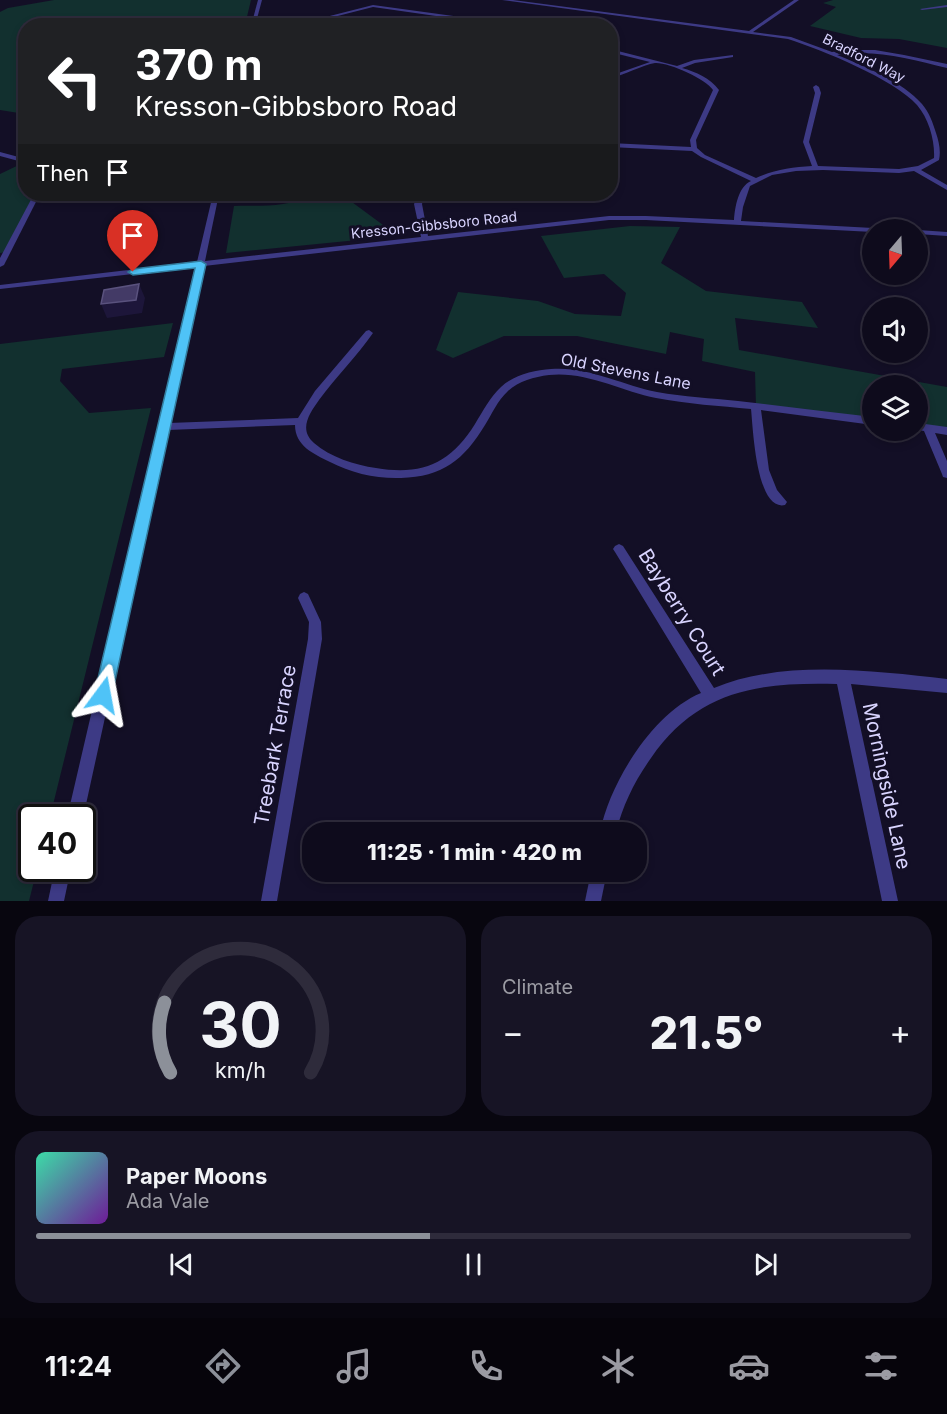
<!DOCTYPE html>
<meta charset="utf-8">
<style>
body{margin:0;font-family:Inter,sans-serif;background:#171425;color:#f1f3f6;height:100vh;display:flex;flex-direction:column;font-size:22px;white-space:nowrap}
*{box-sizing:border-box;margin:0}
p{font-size:20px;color:#9b9ba3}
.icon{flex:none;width:33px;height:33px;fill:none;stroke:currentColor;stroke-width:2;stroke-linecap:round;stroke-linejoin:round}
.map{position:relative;height:901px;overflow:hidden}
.side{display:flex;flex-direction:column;gap:15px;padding:15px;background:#08060f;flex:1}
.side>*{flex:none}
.top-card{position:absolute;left:18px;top:18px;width:600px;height:183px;border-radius:24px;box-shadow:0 3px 9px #0003,0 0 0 2px #2e2b3b;background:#202124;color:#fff;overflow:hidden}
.needle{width:39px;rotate:199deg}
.buttons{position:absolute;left:862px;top:219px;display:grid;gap:12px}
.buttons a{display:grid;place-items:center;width:66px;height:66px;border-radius:50%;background:#0e0b1c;box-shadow:0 3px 9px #0003,0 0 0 2px #2e2b3b;font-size:30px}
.speed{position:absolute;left:18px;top:804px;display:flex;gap:12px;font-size:30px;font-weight:700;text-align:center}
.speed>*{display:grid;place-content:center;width:78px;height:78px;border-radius:50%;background:#0e0b1c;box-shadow:0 3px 9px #0003,0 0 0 2px #2e2b3b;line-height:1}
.speed .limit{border:3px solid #111;border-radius:9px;background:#fff;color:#111}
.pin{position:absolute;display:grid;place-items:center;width:51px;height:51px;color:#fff;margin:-62px -26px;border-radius:50% 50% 50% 0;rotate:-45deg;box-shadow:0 0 6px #0007}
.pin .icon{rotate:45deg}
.me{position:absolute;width:66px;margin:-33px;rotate:13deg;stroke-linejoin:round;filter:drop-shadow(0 0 4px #0008)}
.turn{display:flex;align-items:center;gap:21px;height:126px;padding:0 18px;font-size:27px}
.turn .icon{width:78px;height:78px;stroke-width:2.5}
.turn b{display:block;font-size:42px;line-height:51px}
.then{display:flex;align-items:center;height:57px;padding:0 18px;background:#0003;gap:12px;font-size:22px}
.big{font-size:45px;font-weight:800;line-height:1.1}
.side .widget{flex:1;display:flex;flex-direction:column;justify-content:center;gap:9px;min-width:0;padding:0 21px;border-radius:24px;background:#171425}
.side .dial{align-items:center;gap:0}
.dial svg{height:156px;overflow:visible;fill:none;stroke:#2e2b3b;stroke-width:7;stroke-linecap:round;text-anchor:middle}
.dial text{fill:#f1f3f6;stroke:none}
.song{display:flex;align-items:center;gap:18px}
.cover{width:72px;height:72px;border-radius:9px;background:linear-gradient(135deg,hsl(160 70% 55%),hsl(280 70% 35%))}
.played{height:6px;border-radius:3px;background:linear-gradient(90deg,#8c9099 45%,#2e2b3b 45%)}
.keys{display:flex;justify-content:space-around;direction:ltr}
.heat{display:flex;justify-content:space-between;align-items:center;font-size:33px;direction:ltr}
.side .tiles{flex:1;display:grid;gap:15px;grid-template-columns:1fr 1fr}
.widget:last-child{grid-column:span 2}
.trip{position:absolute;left:302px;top:822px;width:345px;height:60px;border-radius:24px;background:#0e0b1c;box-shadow:0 3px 9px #0003,0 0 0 2px #2e2b3b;font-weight:800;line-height:60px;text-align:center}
.menu{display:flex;height:96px;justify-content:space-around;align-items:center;background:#06040b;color:#9b9ba3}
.menu .icon{width:42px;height:42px}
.menu .on{color:#8c9099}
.menu b{font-size:27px;color:#f1f3f6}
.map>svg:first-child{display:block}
</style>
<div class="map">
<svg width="947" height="901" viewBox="0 0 947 901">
<rect width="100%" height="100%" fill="#130f26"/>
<g fill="#12302f">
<polygon points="54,0 251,0 245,25 26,26 25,114 0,110 0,12 8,8"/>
<polygon points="833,0 947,0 947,48 899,39 861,38 810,26 836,7 823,3"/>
<polygon points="25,162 26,194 37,194 7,252 0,253 0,174"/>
<path d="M 310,194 L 341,194 L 398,236 L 226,253 L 234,206 C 260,205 287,209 310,194 Z"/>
<polygon points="630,226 680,227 661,263 706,291 802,302 818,328 735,318 739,350 947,387 947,429 918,426 918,386 873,386 873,420 756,406 755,372 702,361 704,339 670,332 666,354 577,336 504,336 453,358 436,350 458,292 538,301 575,314 621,316 626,293 604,274 564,278 541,236"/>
<polygon points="173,323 164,357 62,369 60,381 89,413 151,408 50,817 32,818 32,868 37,869 29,901 0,901 0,344"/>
</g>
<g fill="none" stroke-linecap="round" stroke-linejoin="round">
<g fill="#3d3a85" fill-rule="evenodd">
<polygon points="258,0 262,0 255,26 251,26"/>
<path d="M 502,0 L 513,0 L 749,31 L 794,0 L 799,0 L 753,32 L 791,37 L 832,52 L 846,50 L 875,50 L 904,55 L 947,64 L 947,68 C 911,59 875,49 837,55 C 864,66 903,82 922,104 C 929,112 933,123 936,133 C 939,142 941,151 939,160 L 921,170 L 947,185 L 947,190 L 914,171 L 899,173 L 823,170 L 796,171 L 772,175 L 750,186 L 743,207 L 741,221 L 873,228 L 876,230 L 873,230 L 873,232 L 646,220 L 609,220 L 204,266 L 169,423 L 298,418 L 315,391 L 366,331 L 369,330 L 373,333 C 357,356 336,377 319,400 C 310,413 298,429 314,443 C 330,457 355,465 376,468 C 422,476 451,463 475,424 C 483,411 490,397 501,387 C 514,375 534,370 551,369 C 588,366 622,385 657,392 C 684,397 711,398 738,401 C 783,406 828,412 873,417 L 873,425 L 761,410 L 769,470 L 777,490 L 787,502 L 785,505 C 756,512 753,427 751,409 C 720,406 687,404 656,398 C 621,391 586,371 549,375 C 534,377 519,381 508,391 C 497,401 492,414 485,425 C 464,460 442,477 401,478 C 377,479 351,473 330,462 C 314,454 295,446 295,425 L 168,430 L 83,818 L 67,818 L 195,267 L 0,289 L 0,285 L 197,262 L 213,194 L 219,194 L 205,261 L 421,237 L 414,204 L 419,194 L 425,194 L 422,204 L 428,236 L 609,216 L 646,216 L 734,220 C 735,207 738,187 751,181 L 701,157 L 692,151 L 610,147 L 610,143 L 691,147 L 690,140 L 713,90 C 706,79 668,62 655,63 C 643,65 623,75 610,79 L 610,76 L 650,62 L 610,52 L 610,49 L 677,66 L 694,60 L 733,55 L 733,57 L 695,63 L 682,68 C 696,72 710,78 719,90 L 696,140 L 697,148 L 705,155 L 756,178 C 774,170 792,167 812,166 L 803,142 L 815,93 L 813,87 L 816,85 L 819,87 L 821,93 L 809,142 L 818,166 L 899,169 L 918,166 L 934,158 C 935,141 929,119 917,105 C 894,79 822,50 788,39 Z"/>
<polygon points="373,5 520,25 522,26 506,26 373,7 314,22 268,26 314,20"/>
<polygon points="947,5 947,7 922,10 920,9"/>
<polygon points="0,152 26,159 26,163 0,156"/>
<polygon points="34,194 40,194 4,265 0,267 0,258"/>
<polygon points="918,230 947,232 947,236 918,234"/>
<polygon points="918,423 947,427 947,435 935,433 947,461 947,478 943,477 942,474 924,431 918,430"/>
<path d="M 619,544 L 623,546 L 714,688 C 783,659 874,671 947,679 L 947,693 L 851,684 L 898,901 L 882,901 L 837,684 C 759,682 698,690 651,758 C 634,782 623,805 616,832 L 600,832 C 610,782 653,713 701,693 L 615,552 L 613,549 L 615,546 Z"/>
<polygon points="304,592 308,594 321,622 322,639 277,901 261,901 308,639 309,622 298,598 300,594"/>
<polygon points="55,868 71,868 64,901 48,901"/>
<polygon points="591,872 607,872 601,901 585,901"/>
</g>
</g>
<polygon fill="#312854" points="273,194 292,194 273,195"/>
<polygon fill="#1d163a" points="139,284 145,298 142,313 107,318 101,304"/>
<polygon fill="#433a66" stroke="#5a527e" stroke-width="1.5" points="139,284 136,300 101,304 104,290"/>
<polygon fill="#4fc3f7" stroke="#337fa1" stroke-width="1.5" points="201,261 206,264 112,695 109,701 103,704 96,701 94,695 195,268 133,275 128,272 133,269"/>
<g text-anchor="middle" stroke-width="6" stroke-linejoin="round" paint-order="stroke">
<g font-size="14" fill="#d9d4ff" stroke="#130f26">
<text transform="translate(864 58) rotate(27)" y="5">Bradford Way</text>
<text transform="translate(434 225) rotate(-6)" y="5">Kresson-Gibbsboro Road</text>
</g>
<g font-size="16" fill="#d9d4ff" stroke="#130f26">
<text transform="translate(626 371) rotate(11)" y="6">Old Stevens Lane</text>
</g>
<g font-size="20" fill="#d9d4ff" stroke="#130f26">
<text transform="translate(682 612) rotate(58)" y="7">Bayberry Court</text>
<text transform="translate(275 745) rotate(-80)" y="7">Treebark Terrace</text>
<text transform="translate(887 786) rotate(78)" y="7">Morningside Lane</text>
</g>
</g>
</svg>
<div class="buttons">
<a><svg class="needle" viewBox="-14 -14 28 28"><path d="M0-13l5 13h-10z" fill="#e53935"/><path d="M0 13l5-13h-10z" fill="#9b9ba3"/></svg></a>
<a><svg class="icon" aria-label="sound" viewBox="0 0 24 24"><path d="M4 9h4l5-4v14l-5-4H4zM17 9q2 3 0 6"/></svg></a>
<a><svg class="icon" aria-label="layers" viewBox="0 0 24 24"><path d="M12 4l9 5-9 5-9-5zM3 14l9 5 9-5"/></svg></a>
</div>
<div class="speed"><div class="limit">40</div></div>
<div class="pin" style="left:133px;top:272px;background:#d93025"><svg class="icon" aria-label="arrive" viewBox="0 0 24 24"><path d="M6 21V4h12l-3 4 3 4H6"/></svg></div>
<svg class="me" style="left:103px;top:695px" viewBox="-20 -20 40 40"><path d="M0-17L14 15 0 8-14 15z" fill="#4fc3f7" stroke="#fff" stroke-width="4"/></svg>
<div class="trip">11:25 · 1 min · 420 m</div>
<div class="top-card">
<div class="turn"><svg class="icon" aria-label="left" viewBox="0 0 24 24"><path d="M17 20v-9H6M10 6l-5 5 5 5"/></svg><div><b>370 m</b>Kresson-Gibbsboro Road</div></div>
<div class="then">Then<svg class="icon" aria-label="arrive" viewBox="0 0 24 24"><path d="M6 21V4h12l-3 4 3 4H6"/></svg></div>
</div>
</div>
<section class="side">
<div class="tiles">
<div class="widget dial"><svg viewBox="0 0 100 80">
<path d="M14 69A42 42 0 1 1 86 69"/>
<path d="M14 69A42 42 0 0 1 11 33" stroke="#8c9099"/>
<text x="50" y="56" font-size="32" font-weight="700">30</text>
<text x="50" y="72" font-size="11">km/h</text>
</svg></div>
<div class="widget"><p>Climate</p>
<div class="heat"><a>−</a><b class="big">21.5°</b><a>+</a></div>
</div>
<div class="widget">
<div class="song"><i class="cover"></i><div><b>Paper Moons</b><p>Ada Vale</p></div></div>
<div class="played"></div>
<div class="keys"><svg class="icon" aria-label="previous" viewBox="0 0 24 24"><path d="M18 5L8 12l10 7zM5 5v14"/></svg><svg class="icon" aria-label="pause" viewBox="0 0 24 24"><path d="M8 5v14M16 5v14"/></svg><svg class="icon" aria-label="next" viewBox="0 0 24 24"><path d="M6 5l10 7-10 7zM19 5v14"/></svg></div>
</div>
</div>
</section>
<nav class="menu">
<b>11:24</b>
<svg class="icon on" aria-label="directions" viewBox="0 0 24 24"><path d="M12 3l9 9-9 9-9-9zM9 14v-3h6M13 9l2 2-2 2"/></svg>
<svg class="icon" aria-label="music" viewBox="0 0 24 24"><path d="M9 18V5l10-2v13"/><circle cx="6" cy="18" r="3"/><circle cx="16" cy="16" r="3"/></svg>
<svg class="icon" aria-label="phone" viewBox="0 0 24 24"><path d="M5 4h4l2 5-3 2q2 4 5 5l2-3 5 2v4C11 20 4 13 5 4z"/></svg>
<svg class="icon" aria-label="climate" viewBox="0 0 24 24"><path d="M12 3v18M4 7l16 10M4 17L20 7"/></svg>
<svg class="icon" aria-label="car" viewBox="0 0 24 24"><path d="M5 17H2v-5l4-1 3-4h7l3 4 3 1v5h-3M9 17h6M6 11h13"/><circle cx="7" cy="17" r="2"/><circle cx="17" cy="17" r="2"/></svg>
<svg class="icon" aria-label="filters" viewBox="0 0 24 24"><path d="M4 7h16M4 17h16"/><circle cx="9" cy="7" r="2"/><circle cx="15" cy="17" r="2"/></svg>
</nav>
